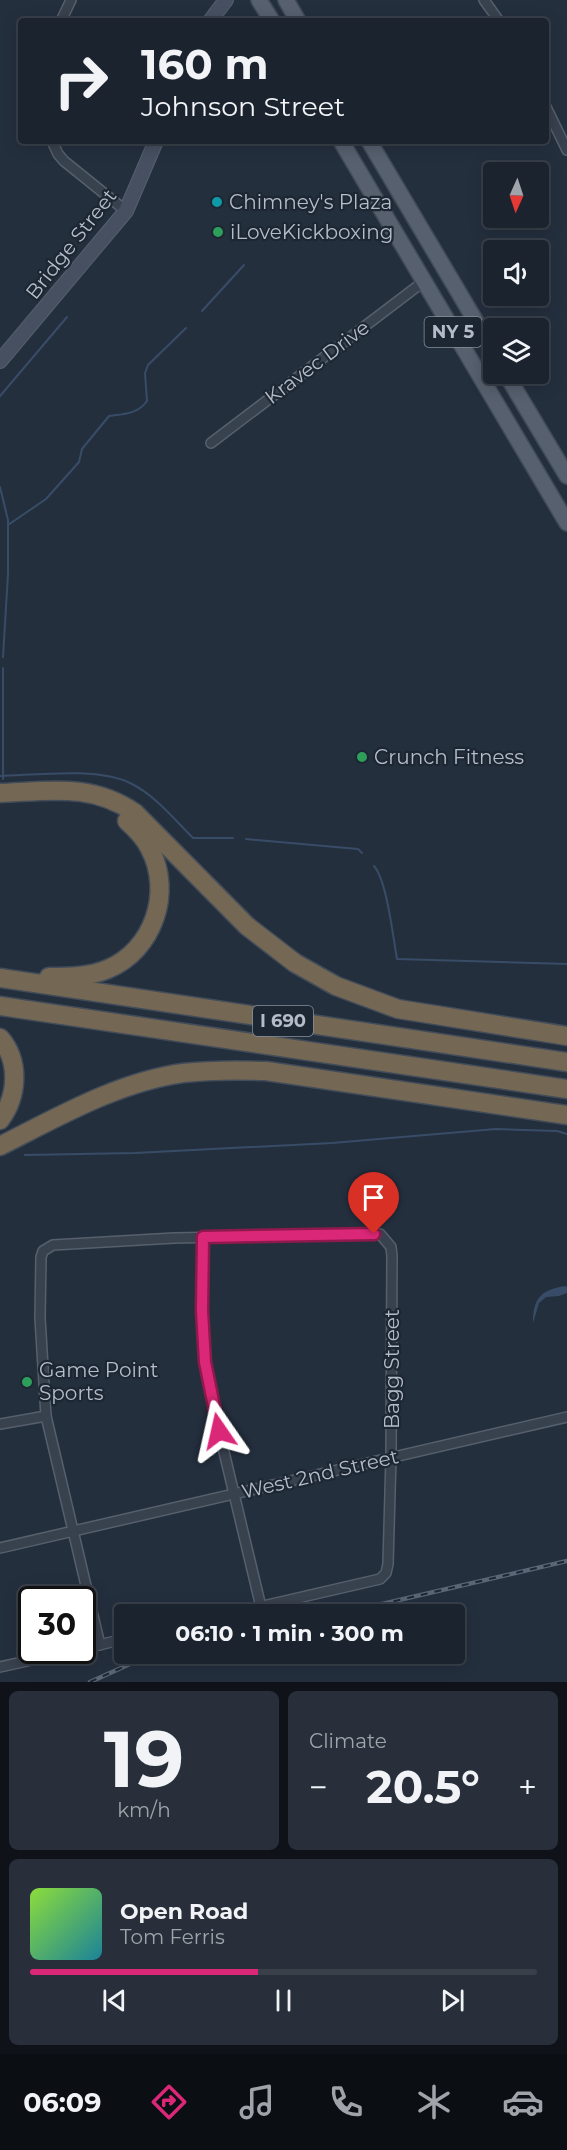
<!DOCTYPE html>
<meta charset="utf-8">
<style>
body{margin:0;font-family:Montserrat,sans-serif;background:#282f3a;color:#f1f3f6;height:100vh;display:flex;flex-direction:column;font-size:22px;white-space:nowrap}
*{box-sizing:border-box;margin:0}
p{font-size:20px;color:#a0a4aa}
.icon{flex:none;width:33px;height:33px;fill:none;stroke:currentColor;stroke-width:2;stroke-linecap:round;stroke-linejoin:round}
.map{position:relative;height:1682px;overflow:hidden}
.drawer{display:flex;flex-direction:column;gap:9px;padding:9px;background:#0f1319;flex:1}
.drawer>*{flex:none}
.top-card{position:absolute;left:18px;top:18px;width:531px;height:126px;border-radius:6px;box-shadow:0 3px 15px #0003,0 0 0 2px #39404a;background:#1b232e;color:#f1f3f6;overflow:hidden}
.needle{width:39px;rotate:183deg}
.buttons{position:absolute;left:483px;top:162px;display:grid;gap:12px}
.buttons a{display:grid;place-items:center;width:66px;height:66px;border-radius:6px;background:#1b232e;box-shadow:0 3px 15px #0003,0 0 0 2px #39404a;font-size:30px}
.speed{position:absolute;left:18px;top:1586px;display:flex;gap:12px;font-size:30px;font-weight:700;text-align:center}
.speed>*{display:grid;place-content:center;width:78px;height:78px;border-radius:50%;background:#1b232e;box-shadow:0 3px 15px #0003,0 0 0 2px #39404a;line-height:1}
.speed .limit{border:3px solid #111;border-radius:9px;background:#fff;color:#111}
.pin{position:absolute;display:grid;place-items:center;width:51px;height:51px;color:#fff;margin:-62px -26px;border-radius:50% 50% 50% 0;rotate:-45deg;box-shadow:0 0 6px #0007}
.pin .icon{rotate:45deg}
.me{position:absolute;width:66px;margin:-33px;rotate:349deg;stroke-linejoin:round;filter:drop-shadow(0 0 4px #0008)}
.turn{display:flex;align-items:center;gap:21px;height:126px;padding:0 24px;font-size:27px}
.turn .icon{width:78px;height:78px;stroke-width:2.5}
.turn b{display:block;font-size:42px;line-height:51px}
.big{font-size:45px;font-weight:700;line-height:1.1}
.drawer .tile{flex:1;display:flex;flex-direction:column;justify-content:center;gap:9px;min-width:0;padding:0 21px;border-radius:9px;background:#282f3a}
.drawer .dial{align-items:center;gap:0}
.dial b{font-size:78px;line-height:1}
.song{display:flex;align-items:center;gap:18px}
.cover{width:72px;height:72px;border-radius:9px;background:linear-gradient(135deg,hsl(90 70% 55%),hsl(190 70% 35%))}
.played{height:6px;border-radius:3px;background:linear-gradient(90deg,#db2777 45%,#39404a 45%)}
.keys{display:flex;justify-content:space-around;direction:ltr}
.heat{display:flex;justify-content:space-between;align-items:center;font-size:33px;direction:ltr}
.drawer .tiles{flex:1;display:grid;gap:9px;grid-template-columns:1fr 1fr}
.tile:last-child{grid-column:span 2}
.trip{position:absolute;left:114px;top:1604px;width:351px;height:60px;border-radius:6px;background:#1b232e;box-shadow:0 3px 15px #0003,0 0 0 2px #39404a;font-weight:700;line-height:60px;text-align:center}
.dock{display:flex;height:96px;justify-content:space-around;align-items:center;background:#0b0e12;color:#a0a4aa}
.dock .icon{width:42px;height:42px}
.dock .active{color:#db2777}
.dock b{font-size:27px;color:#f1f3f6}
.map>svg:first-child{display:block}
</style>
<div class="map">
<svg width="567" height="1682" viewBox="0 0 567 1682">
<rect width="100%" height="100%" fill="#242f3e"/>
<path fill="#394c67" d="M 565,1286 L 567,1287 L 567,1293 L 559,1296 L 546,1297 L 539,1303 L 533,1323 C 533,1298 541,1290 565,1286 Z"/>
<g fill="none" stroke-linecap="round" stroke-linejoin="round">
<g stroke="#394c67" stroke-width="2">
<polyline points="202,311 244,265"/>
<polyline points="0,396 67,317"/>
<polyline points="0,487 8,520 8,574 3,657"/>
<path d="M 8,525 L 46,499 L 79,462 L 82,449 L 109,416 C 124,414 138,414 147,401 L 145,373 L 148,365 L 186,328"/>
<path d="M 0,776 C 36,775 97,767 130,783 C 155,795 174,819 193,838 L 233,838"/>
<polyline points="3,779 3,668"/>
<polyline points="246,839 358,849 362,853"/>
<path d="M 374,866 C 387,881 393,937 397,959 L 567,964"/>
<polyline points="25,1155 135,1153 332,1143 496,1129 557,1131 567,1134"/>
</g>
<g stroke="#565f6c" stroke-width="12">
<g id="minor">
<polyline points="484,0 499,21"/>
<polyline points="61,21 71,0"/>
<polyline points="546,107 567,150"/>
<polyline points="52,141 58,154 64,161 126,211"/>
<polyline points="211,443 423,282"/>
<polyline points="203,1237 202,1311 205,1362 219,1431 261,1607"/>
<polyline points="0,1424 46,1416"/>
<polyline points="0,1548 567,1417"/>
<polyline points="100,1645 46,1416 40,1318 41,1257 43,1251 53,1245 174,1238 380,1234 391,1247 392,1256 391,1457 388,1564 386,1573 380,1579 229,1614"/>
<polyline points="82,1649 124,1639"/>
<polyline points="0,1667 77,1650"/>
</g>
</g>
<g stroke="#565f6c" stroke-width="16">
<g id="secondary">
<polyline points="210,21 226,0"/>
<polyline points="0,361 126,211 156,141"/>
</g>
</g>
<g stroke="#414a57" stroke-width="18">
<g id="primary">
<polyline points="259,0 272,21"/>
<polyline points="286,0 298,21"/>
<polyline points="341,141 567,523"/>
<polyline points="369,141 494,352"/>
<polyline points="506,374 567,476"/>
</g>
</g>
<g stroke="#434c59" stroke-width="21">
<g id="motorway">
<path d="M 0,793 C 50,791 92,783 135,813 L 247,926 L 295,963 L 336,986 L 398,1009 L 567,1036"/>
<path d="M 49,977 C 69,977 89,977 108,969 C 153,950 173,893 150,849 C 145,838 136,829 127,821"/>
<polyline points="0,978 567,1062"/>
<polyline points="0,1006 567,1089"/>
<path d="M 0,1038 C 20,1061 18,1096 0,1120"/>
<path d="M 0,1146 C 58,1117 118,1082 183,1073 C 210,1070 238,1070 266,1071 L 567,1115"/>
</g>
</g>
<use href="#minor" stroke="#38414e" stroke-width="9"/>
<use href="#secondary" stroke="#465061" stroke-width="14"/>
<use href="#primary" stroke="#56606e" stroke-width="15"/>
<use href="#motorway" stroke="#746855" stroke-width="18"/>
<g stroke="#5a6575" stroke-width="4.5">
<g id="rail">
<polyline points="339,1614 567,1561"/>
<polyline points="90,1682 130,1664 167,1653"/>
</g>
</g>
<use href="#rail" stroke="#1d2633" stroke-width="2" stroke-dasharray="7" stroke-linecap="butt"/>
</g>
<g fill="none" stroke-linecap="round" stroke-linejoin="round">
<g stroke="#8e194d" stroke-width="15">
<polyline id="route" points="219,1431 205,1362 202,1311 203,1237 374,1234"/>
</g>
<use href="#route" stroke="#db2777" stroke-width="10"/>
</g>
<circle fill="#0f9aa8" stroke="#1d2633" stroke-width="2" cx="217" cy="202" r="6"/>
<g fill="#2e9e5b" stroke="#1d2633" stroke-width="2">
<circle cx="218" cy="232" r="6"/>
<circle cx="362" cy="757" r="6"/>
<circle cx="27" cy="1382" r="6"/>
</g>
<g text-anchor="middle" stroke-width="4.5" stroke-linejoin="round" paint-order="stroke">
<g fill="#1d2633" stroke="#878f9c" stroke-width="1.5">
<rect x="424.5" y="317" width="57" height="30" rx="4.5"/>
<rect x="253" y="1006" width="60" height="30" rx="4.5"/>
</g>
<g font-size="18" font-weight="bold" fill="#b4bcc9">
<text x="453" y="338">NY 5</text>
<text x="283" y="1027">I 690</text>
</g>
<g font-size="20" fill="#b4bcc9" stroke="#1d2633" text-anchor="start">
<text x="229" y="209">Chimney's Plaza</text>
<text x="230" y="239">iLoveKickboxing</text>
<text x="374" y="764">Crunch Fitness</text>
<text x="39" y="1377">Game Point<tspan x="39" dy="23">Sports</tspan></text>
</g>
<g font-size="20" fill="#b4bcc9" stroke="#1d2633">
<text transform="translate(71 244) rotate(-52)" y="7">Bridge Street</text>
<text transform="translate(317 362) rotate(-37)" y="7">Kravec Drive</text>
<text transform="translate(392 1369) rotate(-90)" y="7">Bagg Street</text>
<text transform="translate(320 1474) rotate(-13)" y="7">West 2nd Street</text>
</g>
</g>
</svg>
<div class="buttons">
<a><svg class="needle" viewBox="-14 -14 28 28"><path d="M0-13l5 13h-10z" fill="#e53935"/><path d="M0 13l5-13h-10z" fill="#a0a4aa"/></svg></a>
<a><svg class="icon" aria-label="sound" viewBox="0 0 24 24"><path d="M4 9h4l5-4v14l-5-4H4zM17 9q2 3 0 6"/></svg></a>
<a><svg class="icon" aria-label="layers" viewBox="0 0 24 24"><path d="M12 4l9 5-9 5-9-5zM3 14l9 5 9-5"/></svg></a>
</div>
<div class="speed"><div class="limit">30</div></div>
<div class="pin" style="left:374px;top:1234px;background:#d93025"><svg class="icon" aria-label="arrive" viewBox="0 0 24 24"><path d="M6 21V4h12l-3 4 3 4H6"/></svg></div>
<svg class="me" style="left:219px;top:1431px" viewBox="-20 -20 40 40"><path d="M0-17L14 15 0 8-14 15z" fill="#db2777" stroke="#fff" stroke-width="4"/></svg>
<div class="trip">06:10 · 1 min · 300 m</div>
<div class="top-card">
<div class="turn"><svg class="icon" aria-label="right" viewBox="0 0 24 24"><path d="M7 20v-9h11M14 6l5 5-5 5"/></svg><div><b>160 m</b>Johnson Street</div></div>
</div>
</div>
<section class="drawer">
<div class="tiles">
<div class="tile dial"><b>19</b><p>km/h</p></div>
<div class="tile"><p>Climate</p>
<div class="heat"><a>−</a><b class="big">20.5°</b><a>+</a></div>
</div>
<div class="tile">
<div class="song"><i class="cover"></i><div><b>Open Road</b><p>Tom Ferris</p></div></div>
<div class="played"></div>
<div class="keys"><svg class="icon" aria-label="previous" viewBox="0 0 24 24"><path d="M18 5L8 12l10 7zM5 5v14"/></svg><svg class="icon" aria-label="pause" viewBox="0 0 24 24"><path d="M8 5v14M16 5v14"/></svg><svg class="icon" aria-label="next" viewBox="0 0 24 24"><path d="M6 5l10 7-10 7zM19 5v14"/></svg></div>
</div>
</div>
</section>
<nav class="dock">
<b>06:09</b>
<svg class="icon active" aria-label="directions" viewBox="0 0 24 24"><path d="M12 3l9 9-9 9-9-9zM9 14v-3h6M13 9l2 2-2 2"/></svg>
<svg class="icon" aria-label="music" viewBox="0 0 24 24"><path d="M9 18V5l10-2v13"/><circle cx="6" cy="18" r="3"/><circle cx="16" cy="16" r="3"/></svg>
<svg class="icon" aria-label="phone" viewBox="0 0 24 24"><path d="M5 4h4l2 5-3 2q2 4 5 5l2-3 5 2v4C11 20 4 13 5 4z"/></svg>
<svg class="icon" aria-label="climate" viewBox="0 0 24 24"><path d="M12 3v18M4 7l16 10M4 17L20 7"/></svg>
<svg class="icon" aria-label="car" viewBox="0 0 24 24"><path d="M5 17H2v-5l4-1 3-4h7l3 4 3 1v5h-3M9 17h6M6 11h13"/><circle cx="7" cy="17" r="2"/><circle cx="17" cy="17" r="2"/></svg>
</nav>
